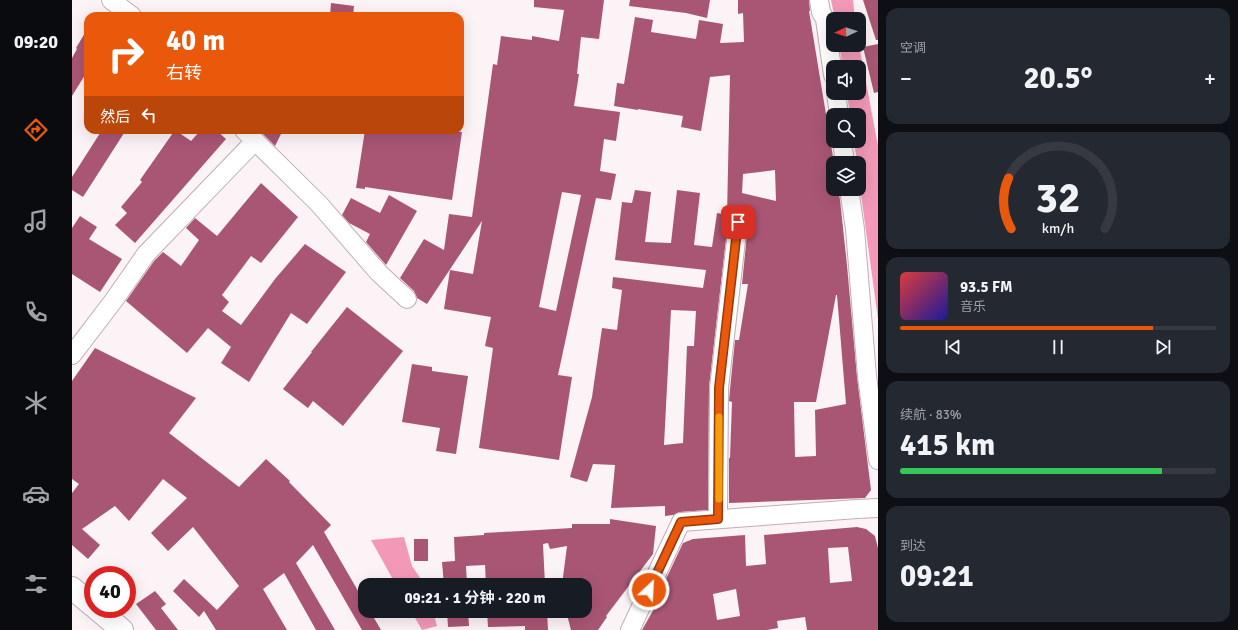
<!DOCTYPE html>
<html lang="zh">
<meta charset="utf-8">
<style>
body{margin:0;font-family:Signika,"Noto Sans SC",sans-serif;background:#242831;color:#f1f3f6;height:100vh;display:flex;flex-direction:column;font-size:15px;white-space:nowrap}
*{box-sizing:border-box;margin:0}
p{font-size:13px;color:#9ea1a6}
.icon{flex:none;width:22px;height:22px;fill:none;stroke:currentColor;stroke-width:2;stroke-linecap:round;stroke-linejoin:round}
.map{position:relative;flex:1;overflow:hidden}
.drawer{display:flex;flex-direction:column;gap:8px;padding:8px;background:#0d0f14;width:360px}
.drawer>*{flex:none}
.top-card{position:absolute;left:12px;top:12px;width:380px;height:122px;border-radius:12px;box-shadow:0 4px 16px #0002;background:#ea580c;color:#fff;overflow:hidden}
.needle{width:26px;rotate:267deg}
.tools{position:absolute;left:754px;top:12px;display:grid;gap:8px}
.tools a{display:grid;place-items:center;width:40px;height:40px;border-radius:8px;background:#171b24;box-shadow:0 4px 16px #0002;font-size:20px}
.speed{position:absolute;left:12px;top:566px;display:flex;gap:8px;font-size:20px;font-weight:700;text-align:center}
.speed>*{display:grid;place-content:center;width:52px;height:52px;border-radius:50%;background:#171b24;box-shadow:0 4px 16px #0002;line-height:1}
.speed .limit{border:6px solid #d22;background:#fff;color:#111}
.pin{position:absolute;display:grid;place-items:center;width:34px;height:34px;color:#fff;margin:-17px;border-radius:8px;box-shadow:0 2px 6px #0006}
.me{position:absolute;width:44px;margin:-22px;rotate:25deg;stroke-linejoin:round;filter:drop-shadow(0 0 3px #0008)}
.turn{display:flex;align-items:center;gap:14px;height:84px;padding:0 16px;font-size:18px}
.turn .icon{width:52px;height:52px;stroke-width:2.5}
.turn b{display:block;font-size:28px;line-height:34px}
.then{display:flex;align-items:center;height:38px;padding:0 16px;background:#0003;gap:8px;font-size:15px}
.big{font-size:30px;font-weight:700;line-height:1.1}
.drawer .card{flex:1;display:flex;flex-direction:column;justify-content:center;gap:6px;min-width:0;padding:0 14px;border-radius:12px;background:#242831}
.drawer .dial{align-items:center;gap:0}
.dial svg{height:104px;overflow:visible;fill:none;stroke:#363941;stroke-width:7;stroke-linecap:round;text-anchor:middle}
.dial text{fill:#f1f3f6;stroke:none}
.song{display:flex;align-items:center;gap:12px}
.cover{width:48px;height:48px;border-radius:6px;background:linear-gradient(135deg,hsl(0 70% 55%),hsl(240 70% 35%))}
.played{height:4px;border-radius:2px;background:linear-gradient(90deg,#ea580c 80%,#363941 80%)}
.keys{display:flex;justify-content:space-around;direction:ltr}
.heat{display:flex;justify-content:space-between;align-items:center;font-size:22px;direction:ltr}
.charge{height:6px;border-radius:3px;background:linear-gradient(90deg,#34c759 83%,#363941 0)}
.trip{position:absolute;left:286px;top:578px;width:234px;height:40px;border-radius:12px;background:#171b24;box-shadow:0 4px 16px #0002;font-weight:700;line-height:40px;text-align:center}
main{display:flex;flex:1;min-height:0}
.tab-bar{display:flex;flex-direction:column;width:72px;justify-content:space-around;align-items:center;background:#090b0e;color:#9ea1a6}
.tab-bar .icon{width:28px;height:28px}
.tab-bar .current{color:#ea580c}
.tab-bar b{font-size:18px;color:#f1f3f6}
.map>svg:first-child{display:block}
</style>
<main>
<nav class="tab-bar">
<b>09:20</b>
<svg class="icon current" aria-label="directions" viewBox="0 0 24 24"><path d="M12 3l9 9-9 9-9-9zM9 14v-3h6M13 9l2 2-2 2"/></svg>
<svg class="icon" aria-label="music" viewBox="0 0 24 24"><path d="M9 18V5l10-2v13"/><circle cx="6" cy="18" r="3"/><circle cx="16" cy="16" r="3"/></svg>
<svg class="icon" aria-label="phone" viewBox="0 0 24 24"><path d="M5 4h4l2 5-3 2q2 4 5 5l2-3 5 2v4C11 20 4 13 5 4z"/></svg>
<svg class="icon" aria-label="climate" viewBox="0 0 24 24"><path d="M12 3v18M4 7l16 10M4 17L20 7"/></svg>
<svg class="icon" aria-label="car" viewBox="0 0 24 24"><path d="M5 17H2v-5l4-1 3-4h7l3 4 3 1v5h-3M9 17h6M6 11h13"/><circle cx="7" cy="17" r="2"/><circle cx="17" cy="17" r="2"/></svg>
<svg class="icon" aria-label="filters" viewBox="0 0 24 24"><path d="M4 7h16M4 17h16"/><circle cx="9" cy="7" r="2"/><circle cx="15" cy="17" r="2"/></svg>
</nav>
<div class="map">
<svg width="806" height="630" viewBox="0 0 806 630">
<rect width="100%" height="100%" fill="#fcf3f6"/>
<g fill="#f399b7">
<polygon points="759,0 781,0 783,19 763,19"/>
<polygon points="767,45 787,45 806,146 806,319 787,180 787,163 785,163 782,141 787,141 787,115 778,115 775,93 787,93 787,67 771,67"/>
<polygon points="332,537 340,566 353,585 324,585 299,540"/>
<polygon points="339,611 361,611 365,626 350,630"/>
</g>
<g fill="#a95674" fill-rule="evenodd">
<path d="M 462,0 L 532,0 L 527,39 L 509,37 L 505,74 L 507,74 L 502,106 L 548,112 L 544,141 L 532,139 L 528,171 L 544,174 L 539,200 L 524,198 L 486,375 L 500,377 L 487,460 L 407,448 L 421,348 L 413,346 L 419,317 L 372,309 L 378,270 L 401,274 L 410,221 L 355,304 L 345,298 L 342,291 L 328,278 L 352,239 L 372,250 L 377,214 L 400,217 L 421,64 L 425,65 L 429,36 L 460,40 L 460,36 L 487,41 L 492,10 L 462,7 ZM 490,192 L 509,195 L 484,311 L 467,307 Z"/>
<polygon points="558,0 638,0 635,18 614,13 557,6"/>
<path d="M 666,0 L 737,0 L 738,11 L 737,11 L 762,163 L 761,163 L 761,189 L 766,189 L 768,200 L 775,265 L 785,377 L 799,490 L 793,498 L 657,503 L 657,458 L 658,458 L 660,402 L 657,401 L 658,389 L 663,340 L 667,340 L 676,284 L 670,284 L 676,224 L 676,219 L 673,215 L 667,213 L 662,213 L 658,216 L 656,222 L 637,387 L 636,510 L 608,512 L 601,515 L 593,516 L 593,506 L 539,508 L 543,465 L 521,464 L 515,482 L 498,477 L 520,397 L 530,328 L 545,330 L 550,290 L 540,288 L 541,277 L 631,288 L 634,270 L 543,260 L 550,202 L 560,203 L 563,190 L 579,192 L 573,242 L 599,243 L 605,190 L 628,193 L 622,245 L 640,247 L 645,213 L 655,215 L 658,75 L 638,77 L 629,131 L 609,127 L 611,116 L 566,109 L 566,110 L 542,106 L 545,83 L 552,84 L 563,17 L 581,20 L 579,32 L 624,39 L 627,20 L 651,24 L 648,43 L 672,42 L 671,13 L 666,14 ZM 703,170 L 704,201 L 670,193 L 671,174 ZM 764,295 L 765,295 L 774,404 L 743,410 L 744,456 L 723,457 L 722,402 L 744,402 ZM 599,310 L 624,311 L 622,346 L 615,346 L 611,443 L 592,445 Z"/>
<polygon points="791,0 806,0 806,40 804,40"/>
<polygon points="259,3 282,6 281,16 258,16"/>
<polygon points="16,28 16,70 0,96 0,58 5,49 4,48"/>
<polygon points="806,44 806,92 802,93 791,47"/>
<polygon points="30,130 54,130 11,197 0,190 0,177"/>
<polygon points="103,130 119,141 129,130 144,130 154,139 63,243 43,225 55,213 49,207 70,182 68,180"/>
<polygon points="193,130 211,130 203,146 191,134"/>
<polygon points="293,130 377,130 390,132 380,200 293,187 293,189 284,188"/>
<polygon points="189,183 226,217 189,263 179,256 150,295 157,302 150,311 169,325 203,279 233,244 274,272 235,324 219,313 177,382 149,363 159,347 136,328 115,353 54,301 82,261 91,252 109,266 127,240 114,228 123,218 145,236"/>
<polygon points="317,195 345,211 314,265 294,242 298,234 277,223 270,215 279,198 308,213"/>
<polygon points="8,216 25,227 17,239 50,259 28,292 0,274 0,228"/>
<polygon points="275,307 331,351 271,426 241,401 236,408 211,389 240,352 239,352"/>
<polygon points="23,348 124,398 97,433 167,487 194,459 218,481 217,482 259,525 252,532 293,603 293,611 298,611 309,630 290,630 241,545 224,563 263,630 244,630 212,573 191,589 215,630 144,630 132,611 127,617 101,591 112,579 145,610 167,586 121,527 96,551 79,533 115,498 91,479 57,521 43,506 10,529 28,545 16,559 0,545 0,493 7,484 0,479 0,381"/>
<polygon points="340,364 360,367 360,371 396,376 384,454 364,451 368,428 330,422"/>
<polygon points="538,519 584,526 581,554 534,616 535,617 526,630 499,630 494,611 513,611 513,585 490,585 495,546 478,549 476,543 471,544 473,585 414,585 413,565 394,566 395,585 372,585 370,562 383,561 382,537 412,535 412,533 500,528 500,524 538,524"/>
<path d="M 785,527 L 794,529 L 803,536 L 806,548 L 806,630 L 735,630 L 733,617 L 705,621 L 706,628 L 695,630 L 570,630 L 587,600 L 585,598 L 611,543 L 621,539 L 673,535 L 674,566 L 694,564 L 692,535 ZM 776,547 L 780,581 L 758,583 L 756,548 ZM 664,589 L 668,616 L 645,620 L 641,594 Z"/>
<rect x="342" y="539" width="14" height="22"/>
<polygon points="83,591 94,604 89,608 106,630 84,630 64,604"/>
<polygon points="375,611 396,611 397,626 376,627"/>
<polygon points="415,611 475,611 476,630 453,630 453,626 416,627"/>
</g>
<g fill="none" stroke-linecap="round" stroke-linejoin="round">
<g stroke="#c1adb2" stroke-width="20">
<g id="minor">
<polyline points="39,0 60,16"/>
<polyline points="747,0 749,12 753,19 761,75"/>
<polyline points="764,93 767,115"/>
<polyline points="172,130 247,204 307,273 335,299"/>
<polyline points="770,141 773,163"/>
<polyline points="777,189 783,229 795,376 806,460"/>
<polyline points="0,355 42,300 74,254 183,141"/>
<polyline points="646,519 647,388 666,223"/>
<polyline points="558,630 609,522 785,509 806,508"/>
</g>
</g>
<g stroke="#c1adb2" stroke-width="24">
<g id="major">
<polyline points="0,588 21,606"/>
<polyline points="25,609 50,630"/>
</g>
</g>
<use href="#minor" stroke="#fff" stroke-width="18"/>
<use href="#major" stroke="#fff" stroke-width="22"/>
</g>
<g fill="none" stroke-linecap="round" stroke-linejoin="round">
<g stroke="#983908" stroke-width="10">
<polyline id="route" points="577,590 609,522 646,519 647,388 666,222"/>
</g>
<use href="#route" stroke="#ea580c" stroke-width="7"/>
<polyline stroke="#f59e0b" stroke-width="7" points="647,499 647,417"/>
</g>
</svg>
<div class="tools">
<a><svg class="needle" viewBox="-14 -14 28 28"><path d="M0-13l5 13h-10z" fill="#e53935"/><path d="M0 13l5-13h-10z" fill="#9ea1a6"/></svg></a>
<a><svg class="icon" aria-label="sound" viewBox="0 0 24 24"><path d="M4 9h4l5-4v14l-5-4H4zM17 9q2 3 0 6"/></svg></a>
<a><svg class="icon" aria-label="search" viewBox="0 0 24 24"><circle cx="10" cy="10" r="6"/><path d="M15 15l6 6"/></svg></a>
<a><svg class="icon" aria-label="layers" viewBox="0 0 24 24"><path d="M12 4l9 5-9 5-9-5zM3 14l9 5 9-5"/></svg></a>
</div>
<div class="speed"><div class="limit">40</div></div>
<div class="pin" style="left:666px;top:222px;background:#d93025"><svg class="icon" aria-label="arrive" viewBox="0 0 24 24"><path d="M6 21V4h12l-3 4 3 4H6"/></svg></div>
<svg class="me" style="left:577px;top:590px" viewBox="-20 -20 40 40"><circle r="17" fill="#ea580c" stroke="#fff" stroke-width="3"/><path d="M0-11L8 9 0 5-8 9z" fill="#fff"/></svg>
<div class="trip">09:21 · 1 分钟 · 220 m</div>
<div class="top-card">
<div class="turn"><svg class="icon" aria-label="right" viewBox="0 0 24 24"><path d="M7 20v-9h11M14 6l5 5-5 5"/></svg><div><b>40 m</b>右转</div></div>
<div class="then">然后<svg class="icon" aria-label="left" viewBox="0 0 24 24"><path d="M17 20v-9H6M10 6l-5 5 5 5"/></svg></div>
</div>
</div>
<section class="drawer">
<div class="card"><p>空调</p>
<div class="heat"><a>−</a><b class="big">20.5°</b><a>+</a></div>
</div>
<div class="card dial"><svg viewBox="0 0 100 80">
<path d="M14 69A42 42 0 1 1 86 69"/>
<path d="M14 69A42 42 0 0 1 12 30" stroke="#ea580c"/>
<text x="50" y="56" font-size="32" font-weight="700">32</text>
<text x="50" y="72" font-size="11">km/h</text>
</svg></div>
<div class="card">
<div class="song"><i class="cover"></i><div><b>93.5 FM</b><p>音乐</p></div></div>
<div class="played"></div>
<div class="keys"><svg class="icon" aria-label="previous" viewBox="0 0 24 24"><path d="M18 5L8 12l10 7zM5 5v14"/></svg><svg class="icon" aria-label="pause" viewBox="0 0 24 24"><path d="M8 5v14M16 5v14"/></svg><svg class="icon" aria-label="next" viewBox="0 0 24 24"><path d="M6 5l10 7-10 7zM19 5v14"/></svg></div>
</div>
<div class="card"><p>续航 · 83%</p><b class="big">415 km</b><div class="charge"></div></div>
<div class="card"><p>到达</p><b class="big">09:21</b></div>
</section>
</main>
